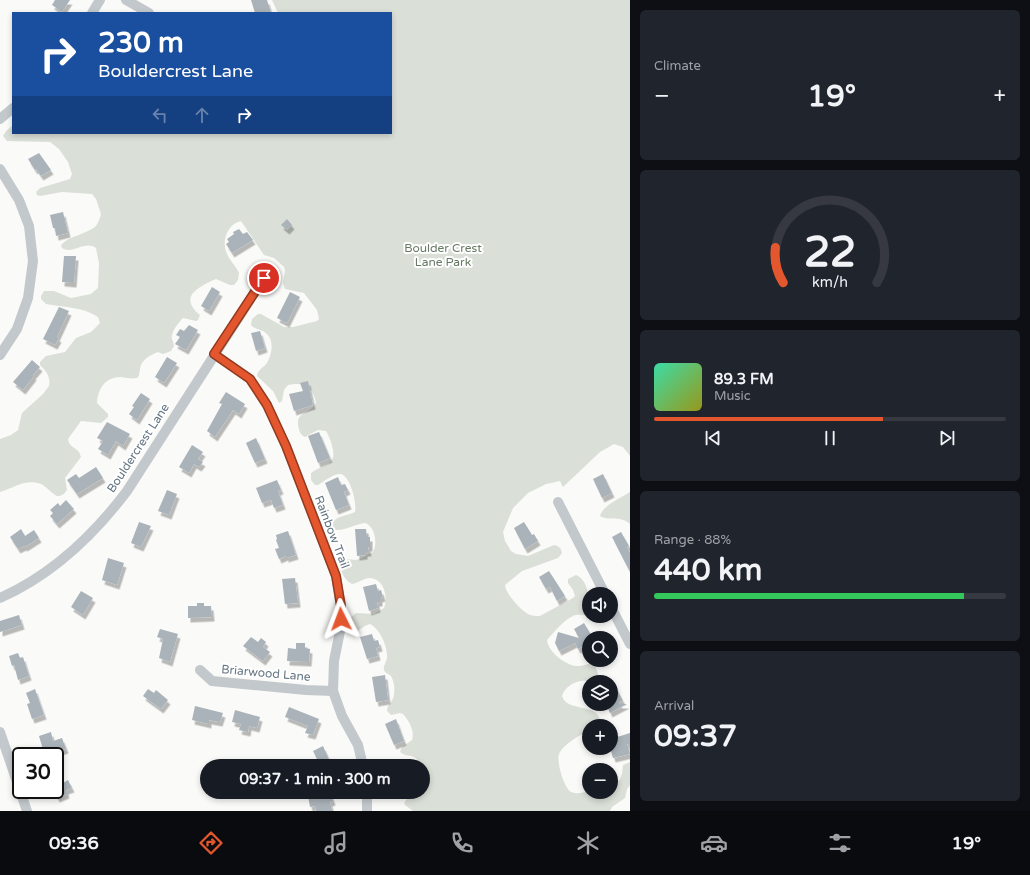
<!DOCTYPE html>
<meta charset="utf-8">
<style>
body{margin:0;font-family:"Varela Round",sans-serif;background:#20242c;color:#f1f3f6;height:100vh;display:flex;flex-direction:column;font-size:15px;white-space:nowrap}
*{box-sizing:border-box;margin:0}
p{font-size:13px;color:#9ea1a6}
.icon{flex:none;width:22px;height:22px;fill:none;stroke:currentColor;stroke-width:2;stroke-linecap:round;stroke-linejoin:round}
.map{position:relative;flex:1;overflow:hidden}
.side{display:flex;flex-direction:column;gap:10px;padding:10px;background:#0d0f14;width:400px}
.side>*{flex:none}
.banner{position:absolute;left:12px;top:12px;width:380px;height:122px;border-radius:0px;box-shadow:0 2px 6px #0003;background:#1a4fa0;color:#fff;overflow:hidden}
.buttons{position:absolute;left:582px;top:587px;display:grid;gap:8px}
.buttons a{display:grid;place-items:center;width:36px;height:36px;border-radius:50%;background:#171b24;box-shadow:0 2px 6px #0003;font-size:20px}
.speed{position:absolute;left:12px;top:747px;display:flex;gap:8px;font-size:20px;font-weight:700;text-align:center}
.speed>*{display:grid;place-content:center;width:52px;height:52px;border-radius:50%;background:#171b24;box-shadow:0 2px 6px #0003;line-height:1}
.speed .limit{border:2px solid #111;border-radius:6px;background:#fff;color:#111}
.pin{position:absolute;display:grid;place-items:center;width:34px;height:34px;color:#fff;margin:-17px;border:2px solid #fff;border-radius:50%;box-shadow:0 1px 4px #0007}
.me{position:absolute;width:44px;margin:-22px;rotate:357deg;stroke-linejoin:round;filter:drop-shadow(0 0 3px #0008)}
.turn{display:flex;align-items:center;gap:14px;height:84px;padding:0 20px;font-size:18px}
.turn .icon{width:52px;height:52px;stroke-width:2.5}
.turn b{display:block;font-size:28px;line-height:34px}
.lanes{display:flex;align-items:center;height:38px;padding:0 20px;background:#0003;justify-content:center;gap:20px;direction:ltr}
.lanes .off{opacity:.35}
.big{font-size:30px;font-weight:700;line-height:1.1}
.side .card{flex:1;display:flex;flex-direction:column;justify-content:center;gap:6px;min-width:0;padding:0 14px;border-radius:6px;background:#20242c}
.side .dial{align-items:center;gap:0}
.dial svg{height:104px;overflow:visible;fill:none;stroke:#363941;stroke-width:7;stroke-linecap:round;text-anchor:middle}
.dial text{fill:#f1f3f6;stroke:none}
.song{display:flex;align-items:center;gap:12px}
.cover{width:48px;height:48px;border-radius:6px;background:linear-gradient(135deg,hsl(160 70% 55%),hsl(60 70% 35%))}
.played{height:4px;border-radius:2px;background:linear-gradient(90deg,#e4572e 65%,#363941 65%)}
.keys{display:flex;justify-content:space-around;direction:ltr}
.heat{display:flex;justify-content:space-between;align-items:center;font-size:22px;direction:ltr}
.charge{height:6px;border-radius:3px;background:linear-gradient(90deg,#34c759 88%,#363941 0)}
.trip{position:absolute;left:200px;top:759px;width:230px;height:40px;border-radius:20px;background:#171b24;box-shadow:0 2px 6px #0003;font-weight:700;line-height:40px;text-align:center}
.tab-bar{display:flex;height:64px;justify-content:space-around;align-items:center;background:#090b0e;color:#9ea1a6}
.tab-bar .icon{width:28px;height:28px}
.tab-bar .selected{color:#e4572e}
.tab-bar b{font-size:18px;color:#f1f3f6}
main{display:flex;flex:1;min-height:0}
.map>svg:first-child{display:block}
</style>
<main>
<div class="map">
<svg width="630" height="811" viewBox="0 0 630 811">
<defs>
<filter id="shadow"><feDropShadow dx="2.5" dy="4.5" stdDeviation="0" flood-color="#0004"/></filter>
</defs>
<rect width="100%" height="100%" fill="#fafaf8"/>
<g fill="#dadfd7">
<path d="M 272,0 L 630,0 L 630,456 L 623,447 L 614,444 L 600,452 L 563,487 L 560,481 L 546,484 L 528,493 L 513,508 L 503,532 L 505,541 L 511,551 L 516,554 L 528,556 L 554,545 C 559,546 561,548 562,553 L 558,558 L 522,571 L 505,585 C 505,593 522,612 530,615 C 533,616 536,616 540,616 L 573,598 L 575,596 L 573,590 L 568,583 L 568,579 L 576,575 C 589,580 590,602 589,613 C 583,617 579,613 573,616 C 564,620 554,632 547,640 C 548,652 567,667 579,666 C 584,666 589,663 594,663 L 600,679 C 593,684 588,680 581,681 C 573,682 564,688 562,696 C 566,711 593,704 599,717 C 600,719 600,723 601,726 L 589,726 L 589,732 C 581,733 562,746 559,754 C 556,761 564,788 571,792 C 578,795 583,792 589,791 L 589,792 L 611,792 L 611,785 C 622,783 622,774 623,765 L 630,762 L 630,785 L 627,789 L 625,798 L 612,807 L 610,811 L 413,811 L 405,805 L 404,803 C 408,797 416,792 423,792 L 423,788 L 425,785 L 423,766 L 421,766 C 413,750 410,760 400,752 L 402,747 L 412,740 C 415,730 409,721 403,714 L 400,713 L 391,715 L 387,711 C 387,704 394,701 394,694 C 395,689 394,681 391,676 C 389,674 385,673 384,670 C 383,666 386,663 387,658 C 388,647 380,629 370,624 C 360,626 349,644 350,618 L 356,613 L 374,614 L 384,608 C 388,598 385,579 370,578 C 364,578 358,583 352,584 C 344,580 341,572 340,564 C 345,557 348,560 355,560 C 360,560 368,554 373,552 C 378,544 375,526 365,523 C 355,524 341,533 332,529 L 331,527 C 334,515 345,517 355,512 C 357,504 351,477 341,474 C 334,473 323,482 318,485 L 315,485 L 311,480 L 311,473 C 323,464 338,466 332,446 C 331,441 329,436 326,431 L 318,430 L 305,437 C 301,435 300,433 299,429 C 294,411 309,415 316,403 C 313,386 304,382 288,385 L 284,390 L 282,401 L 279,403 L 273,391 L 257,376 C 258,368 266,367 268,361 C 272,353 274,341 267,334 C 262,329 255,330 251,325 L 252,319 L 258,314 L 261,314 L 284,327 L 293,327 L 317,321 L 319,319 L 317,310 L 304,293 L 285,289 L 283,283 L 285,271 L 284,267 L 274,258 L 264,255 L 241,221 C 227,224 221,242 227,254 C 230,261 236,266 239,273 L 238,280 L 234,285 L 230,285 L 216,279 C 198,287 178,297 200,315 L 198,320 L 196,321 L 183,318 C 179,322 170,333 172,339 C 173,342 174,344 174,346 L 171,351 L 163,354 L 158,352 C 150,355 141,360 140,369 C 139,373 140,375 137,378 C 132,379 127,378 121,377 C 105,377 98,389 97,403 L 108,414 L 108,417 L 101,423 L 81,421 L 68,439 C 69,447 75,447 79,452 L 81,457 L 65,478 L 67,490 C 64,494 62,496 57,496 C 51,493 47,487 41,484 C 26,478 13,488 0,492 L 0,439 L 11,435 L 18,430 L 22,413 L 43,394 L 49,386 C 51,377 46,371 40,365 L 40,362 L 46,356 L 65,352 L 76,338 L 91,332 L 100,323 L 98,317 C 84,307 62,307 46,304 L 41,299 L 41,296 L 44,291 L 54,291 L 71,298 L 91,294 L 98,288 L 99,263 L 96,248 C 84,240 73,255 62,248 L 61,245 C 70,235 86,235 96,226 C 98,223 100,218 101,214 L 96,199 L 92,194 L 62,192 L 40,196 L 37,195 L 36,192 L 40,188 L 70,179 L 72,174 L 68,162 L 59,149 L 50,142 L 7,141 L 3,136 L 6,131 L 13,125 L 13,133 L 391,133 L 391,13 L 278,13 Z"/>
<path d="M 630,492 L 630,524 C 618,514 609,522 600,516 C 603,505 621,498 630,492 Z"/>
</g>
<g fill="#aab3b9" filter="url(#shadow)">
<polygon points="55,0 70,0 62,12 52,5"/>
<polygon points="251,0 267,0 271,13 255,13"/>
<polygon points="39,153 51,170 41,176 36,169 35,170 28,159"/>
<polygon points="63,212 68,233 56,236 55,228 53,228 50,215"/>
<polygon points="287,219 292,225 287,230 281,225"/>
<polygon points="239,229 243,234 247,232 253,240 232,253 226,244 229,242 227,239 234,234 233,232"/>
<polygon points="64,256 76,256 74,283 62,282"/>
<polygon points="212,287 220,292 209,311 201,306"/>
<polygon points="290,292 300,297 287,323 277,318"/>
<polygon points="59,307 69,311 57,337 59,338 55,345 43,339"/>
<polygon points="189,325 198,330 186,350 175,344 180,337 176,335 180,329 184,331"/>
<polygon points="260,331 265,348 256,351 251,333"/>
<polygon points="167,357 177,363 164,383 155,377"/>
<polygon points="32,360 40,367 33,375 34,376 23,390 13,382"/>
<polygon points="308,381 313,405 294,411 289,394 303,391 300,383"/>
<polygon points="226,392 245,404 239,414 233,410 215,437 207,431 222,404 219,403"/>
<polygon points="141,393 150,399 137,420 129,414 134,407 132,406"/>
<polygon points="107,422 130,434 123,446 116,441 108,455 98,449 103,441 97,438"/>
<polygon points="319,432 330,458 318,463 308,436"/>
<polygon points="256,438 265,459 255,463 246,443"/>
<polygon points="192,445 203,452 198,459 203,462 199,467 194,464 189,473 179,467"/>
<polygon points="96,467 103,478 77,494 67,480 76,474 79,478"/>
<polygon points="603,474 612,493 602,498 593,479"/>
<polygon points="338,477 341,485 345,484 348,490 344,492 349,505 336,510 325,483"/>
<polygon points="277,480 281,490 278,491 283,505 274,508 271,500 262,503 256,488"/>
<polygon points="167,490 177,494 169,515 158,511"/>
<polygon points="66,500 74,509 57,524 50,516 53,513 50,510 58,503 60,506"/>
<polygon points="139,522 151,526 141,547 131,543"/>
<polygon points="524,522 532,535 534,534 538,541 525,549 514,528"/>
<polygon points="21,529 25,536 34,530 39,538 25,547 24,546 18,549 10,537"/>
<polygon points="355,529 366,529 367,537 370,537 370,547 368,547 369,552 365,552 365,555 357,556"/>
<polygon points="288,531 296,555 286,558 286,556 279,559 275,549 279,548 276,540 277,539 276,535"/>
<polygon points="621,532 629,546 627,547 630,553 630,572 612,537"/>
<polygon points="108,558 124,563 117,585 102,580"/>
<polygon points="549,571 565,596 557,601 550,587 546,589 539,577"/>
<polygon points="295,578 298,603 285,604 282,579"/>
<polygon points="376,584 378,591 381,590 383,597 380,598 380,602 377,602 378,608 369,611 363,587"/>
<polygon points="81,591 93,598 83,615 71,607"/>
<polygon points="197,603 204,603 204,606 211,606 212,617 188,618 188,606 197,606"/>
<polygon points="19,615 22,625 0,632 0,621"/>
<polygon points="584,623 593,638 589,638 589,657 583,646 578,649 575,643 559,651 555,643 558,632 579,638 574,629"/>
<polygon points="160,629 178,634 170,662 159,658 163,639 157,637"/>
<polygon points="372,634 374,641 378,640 380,647 376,648 378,656 367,659 360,637"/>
<polygon points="251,637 258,642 261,638 266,642 263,647 270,652 263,661 243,646"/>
<polygon points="296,643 305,643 305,648 310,649 309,662 287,661 288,648 296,649"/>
<polygon points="18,653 20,658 23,657 29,676 18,680 14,665 12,666 9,656"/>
<polygon points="385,675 388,700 376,702 372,677"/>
<polygon points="611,678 623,701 619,702 620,704 627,704 610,713 606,704 611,704"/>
<polygon points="35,689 44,715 32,719 27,704 30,703 26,693"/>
<polygon points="148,689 154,693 156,690 168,700 161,709 143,696"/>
<polygon points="195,706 223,713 220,722 209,720 209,724 192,720"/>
<polygon points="289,707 319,719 313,735 305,733 308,726 285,717"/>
<polygon points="235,710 260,717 257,728 249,726 248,732 239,730 241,724 232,722"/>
<polygon points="396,719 404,741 394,745 385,724"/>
<polygon points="51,732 53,741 62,738 66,749 57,752 58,756 45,756 39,736"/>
<polygon points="630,733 630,744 627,744 630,754 613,758 611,751 611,739"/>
<polygon points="323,746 332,766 302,766 317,759 313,751"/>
<polygon points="55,767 63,783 68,780 72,788 66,790 67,794 57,798 55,793"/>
<polygon points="324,792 330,792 333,801 330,802 332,811 316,811 315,806 310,807 308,796"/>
</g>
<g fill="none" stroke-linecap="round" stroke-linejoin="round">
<g stroke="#c3c8cc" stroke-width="10">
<polyline points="126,0 149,13"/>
<polyline points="92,13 100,0"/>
<polyline points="0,119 13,108"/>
<polyline points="0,169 19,200 29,226 33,261 28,298 17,329 0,355"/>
<polyline points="214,354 250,379 267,405 286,446 336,576 341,607 340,631 334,661 333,691 342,716 358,745 363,766"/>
<polyline points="558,502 605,594"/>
<path d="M 0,598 C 52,575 93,536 127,491 L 264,278"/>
<polyline points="611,607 630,644"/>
<polyline points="200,670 212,681 306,690 333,691"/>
<polyline points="0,732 27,811"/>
<polyline points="367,792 367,811"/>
</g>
</g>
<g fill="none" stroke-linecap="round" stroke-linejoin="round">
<g stroke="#94391e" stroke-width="10">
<polyline id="route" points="264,278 214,354 250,379 267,405 286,446 336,576 341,606 341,619"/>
</g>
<use href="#route" stroke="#e4572e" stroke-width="7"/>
</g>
<g text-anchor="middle" stroke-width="4" stroke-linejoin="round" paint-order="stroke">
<g font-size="12" fill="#687a64" stroke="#fff">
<text x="443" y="252">Boulder Crest<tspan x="443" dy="14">Lane Park</tspan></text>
</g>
<g font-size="12" fill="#657683" stroke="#fff">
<text transform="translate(138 448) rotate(-57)" y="4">Bouldercrest Lane</text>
<text transform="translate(332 532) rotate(69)" y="4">Rainbow Trail</text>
<text transform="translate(266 673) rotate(5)" y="4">Briarwood Lane</text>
</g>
</g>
</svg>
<div class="buttons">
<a><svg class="icon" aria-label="sound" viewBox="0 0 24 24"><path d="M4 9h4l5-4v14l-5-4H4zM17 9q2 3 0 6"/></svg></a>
<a><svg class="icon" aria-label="search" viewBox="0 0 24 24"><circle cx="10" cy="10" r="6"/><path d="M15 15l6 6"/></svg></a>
<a><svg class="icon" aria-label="layers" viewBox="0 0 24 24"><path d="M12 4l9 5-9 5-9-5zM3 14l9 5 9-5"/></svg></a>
<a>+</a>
<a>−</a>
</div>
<div class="speed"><div class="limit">30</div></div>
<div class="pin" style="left:264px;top:278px;background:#d93025"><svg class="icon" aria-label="arrive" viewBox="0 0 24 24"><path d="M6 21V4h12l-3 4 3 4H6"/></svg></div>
<svg class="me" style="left:341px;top:619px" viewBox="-20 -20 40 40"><path d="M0-17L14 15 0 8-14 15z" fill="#e4572e" stroke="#fff" stroke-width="4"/></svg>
<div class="trip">09:37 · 1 min · 300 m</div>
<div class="banner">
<div class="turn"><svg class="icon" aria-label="right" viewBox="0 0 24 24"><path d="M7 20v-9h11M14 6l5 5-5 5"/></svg><div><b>230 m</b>Bouldercrest Lane</div></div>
<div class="lanes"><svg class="icon off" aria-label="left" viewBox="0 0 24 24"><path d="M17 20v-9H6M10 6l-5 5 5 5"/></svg><svg class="icon off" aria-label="ahead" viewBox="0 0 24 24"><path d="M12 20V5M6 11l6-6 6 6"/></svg><svg class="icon" aria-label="right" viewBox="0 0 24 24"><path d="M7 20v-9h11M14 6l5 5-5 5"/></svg></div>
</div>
</div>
<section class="side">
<div class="card"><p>Climate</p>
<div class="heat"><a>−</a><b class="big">19°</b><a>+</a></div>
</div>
<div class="card dial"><svg viewBox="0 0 100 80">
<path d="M14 69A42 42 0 1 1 86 69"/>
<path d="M14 69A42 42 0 0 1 8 42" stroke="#e4572e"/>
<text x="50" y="56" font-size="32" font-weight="700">22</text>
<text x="50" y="72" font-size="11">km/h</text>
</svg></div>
<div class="card">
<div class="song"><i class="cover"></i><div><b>89.3 FM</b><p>Music</p></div></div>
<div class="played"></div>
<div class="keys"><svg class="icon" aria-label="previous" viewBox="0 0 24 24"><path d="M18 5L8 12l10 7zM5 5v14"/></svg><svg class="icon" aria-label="pause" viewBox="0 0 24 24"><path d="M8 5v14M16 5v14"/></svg><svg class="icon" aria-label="next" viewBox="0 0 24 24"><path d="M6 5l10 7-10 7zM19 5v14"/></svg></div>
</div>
<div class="card"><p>Range · 88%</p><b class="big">440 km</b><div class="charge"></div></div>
<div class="card"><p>Arrival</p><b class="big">09:37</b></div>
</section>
</main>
<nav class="tab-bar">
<b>09:36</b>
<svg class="icon selected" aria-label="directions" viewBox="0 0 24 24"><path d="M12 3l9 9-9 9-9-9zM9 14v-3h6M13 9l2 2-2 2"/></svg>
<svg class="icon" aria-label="music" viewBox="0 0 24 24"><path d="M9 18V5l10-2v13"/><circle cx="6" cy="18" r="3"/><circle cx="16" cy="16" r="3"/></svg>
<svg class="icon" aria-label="phone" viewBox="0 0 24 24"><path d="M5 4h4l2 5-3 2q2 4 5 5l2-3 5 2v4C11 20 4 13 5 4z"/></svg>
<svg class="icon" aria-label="climate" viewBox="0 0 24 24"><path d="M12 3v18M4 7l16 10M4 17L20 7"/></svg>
<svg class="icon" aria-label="car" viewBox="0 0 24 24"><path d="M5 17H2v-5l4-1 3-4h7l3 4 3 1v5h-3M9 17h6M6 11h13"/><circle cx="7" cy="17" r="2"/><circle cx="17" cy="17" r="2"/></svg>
<svg class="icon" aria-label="filters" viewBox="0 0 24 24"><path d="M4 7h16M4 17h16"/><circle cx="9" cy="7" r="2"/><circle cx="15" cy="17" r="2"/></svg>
<b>19°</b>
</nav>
